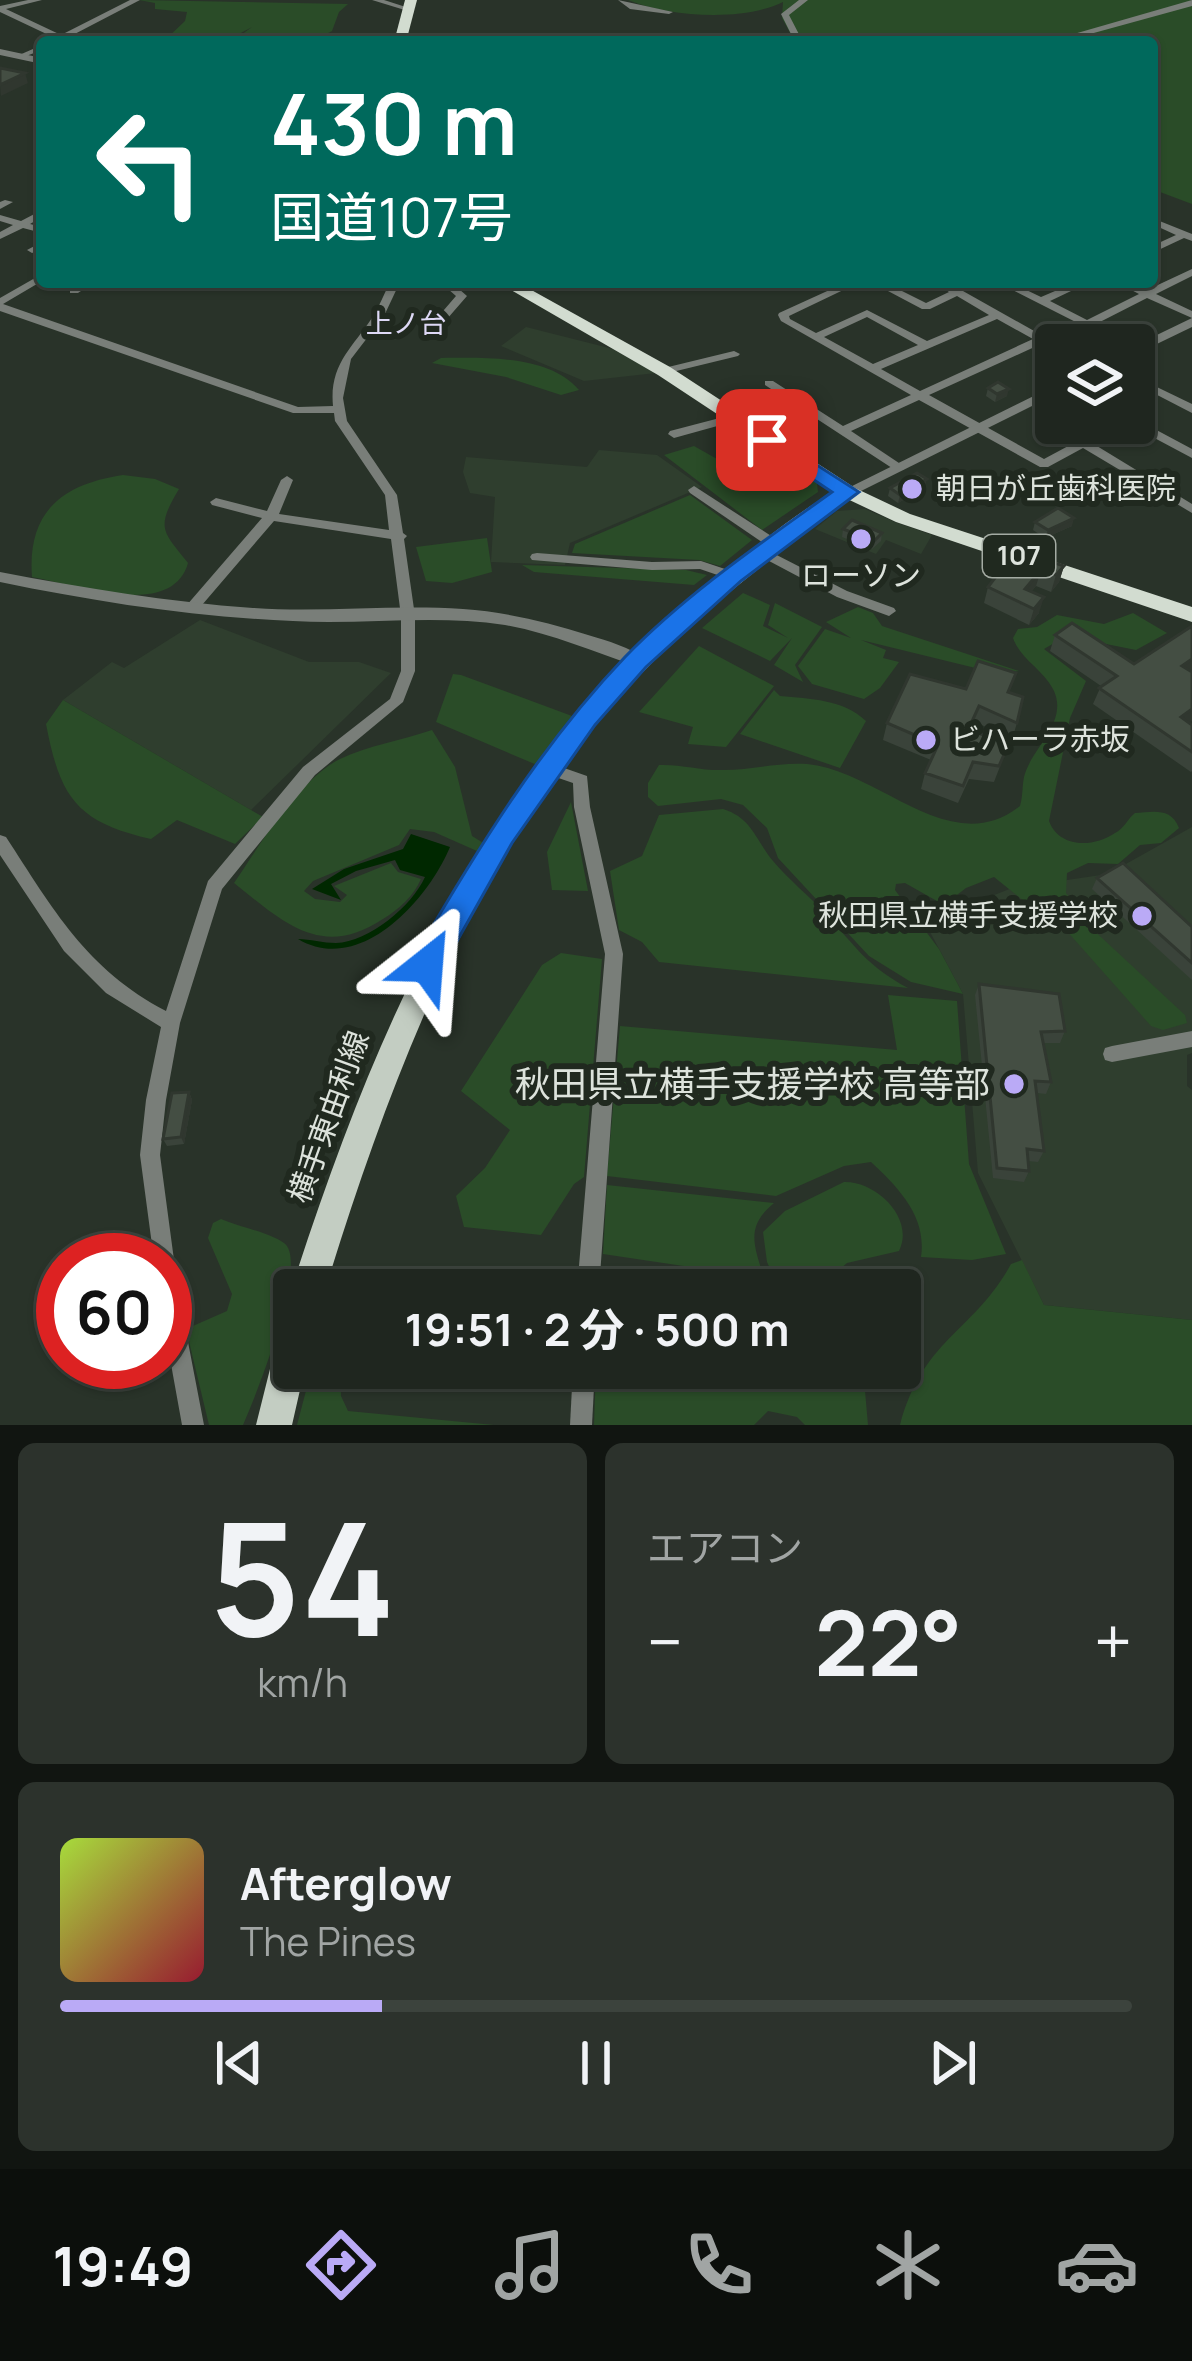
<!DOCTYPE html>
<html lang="ja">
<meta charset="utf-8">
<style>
body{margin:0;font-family:Manrope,"Noto Sans JP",sans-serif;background:#2c322c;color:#f1f3f6;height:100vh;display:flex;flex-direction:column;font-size:45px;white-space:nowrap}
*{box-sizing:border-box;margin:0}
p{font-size:39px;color:#a1a5a4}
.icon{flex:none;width:66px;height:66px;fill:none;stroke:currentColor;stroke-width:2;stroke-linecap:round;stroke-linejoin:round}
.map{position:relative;height:1425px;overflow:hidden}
.drawer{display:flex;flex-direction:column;gap:18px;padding:18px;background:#111511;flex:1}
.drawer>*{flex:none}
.guide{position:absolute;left:36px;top:36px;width:1122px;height:252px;border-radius:12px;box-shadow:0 3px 9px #0004,0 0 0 3px #3c433d;background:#00695c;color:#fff;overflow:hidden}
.tools{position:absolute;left:1035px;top:324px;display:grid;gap:24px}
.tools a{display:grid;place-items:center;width:120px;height:120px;border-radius:12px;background:#1f261f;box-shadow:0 3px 9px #0004,0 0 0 3px #3c433d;font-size:60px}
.speed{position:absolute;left:36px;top:1233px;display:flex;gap:24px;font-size:60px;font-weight:700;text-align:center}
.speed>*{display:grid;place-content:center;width:156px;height:156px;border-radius:50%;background:#1f261f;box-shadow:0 3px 9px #0004,0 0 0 3px #3c433d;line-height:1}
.speed .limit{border:18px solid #d22;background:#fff;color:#111}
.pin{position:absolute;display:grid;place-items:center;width:102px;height:102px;color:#fff;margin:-51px;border-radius:24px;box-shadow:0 6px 18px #0006}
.me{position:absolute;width:132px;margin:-66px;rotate:28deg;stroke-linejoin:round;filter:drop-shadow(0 0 9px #0008)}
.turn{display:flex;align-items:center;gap:42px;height:252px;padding:0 36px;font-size:54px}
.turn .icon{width:156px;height:156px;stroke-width:2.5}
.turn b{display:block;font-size:84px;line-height:102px}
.big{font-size:90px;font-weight:700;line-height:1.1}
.drawer .card{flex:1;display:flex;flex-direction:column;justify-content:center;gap:18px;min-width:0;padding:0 42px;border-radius:18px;background:#2c322c}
.drawer .dial{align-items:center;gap:0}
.dial b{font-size:156px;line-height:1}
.song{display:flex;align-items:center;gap:36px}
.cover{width:144px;height:144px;border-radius:18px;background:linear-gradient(135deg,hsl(80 70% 55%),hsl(350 70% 35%))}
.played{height:12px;border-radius:6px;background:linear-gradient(90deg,#baaaf6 30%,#3c433d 30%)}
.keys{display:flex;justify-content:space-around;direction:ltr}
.heat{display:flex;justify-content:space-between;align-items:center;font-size:66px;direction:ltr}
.drawer .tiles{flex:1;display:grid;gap:18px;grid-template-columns:1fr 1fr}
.card:last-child{grid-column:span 2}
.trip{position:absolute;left:273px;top:1269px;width:648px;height:120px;border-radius:12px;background:#1f261f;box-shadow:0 3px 9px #0004,0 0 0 3px #3c433d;font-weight:700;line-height:120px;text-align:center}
.tab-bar{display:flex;height:192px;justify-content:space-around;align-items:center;background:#0c0f0c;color:#a1a5a4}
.tab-bar .icon{width:84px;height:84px}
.tab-bar .active{color:#baaaf6}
.tab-bar b{font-size:54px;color:#f1f3f6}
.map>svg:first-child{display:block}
</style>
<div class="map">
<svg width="1192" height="1425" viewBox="0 0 1192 1425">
<rect width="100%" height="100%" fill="#293329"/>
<g fill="#2f3e2e">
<polygon points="526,327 613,349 656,373 584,381 501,346"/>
<polygon points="599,450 657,455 702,487 570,543 565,565 491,562 495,497 470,493 463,472 466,457 587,467"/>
<polygon points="865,509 895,522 932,535 921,554 886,540 876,554 815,529 837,511"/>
<polygon points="200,620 309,662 359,662 391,673 251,810 63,700 112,662 124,668"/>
<polygon points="1192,827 1192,1053 1187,1055 1187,1086 1192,1090 1192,1320 1044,1305 978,1173 963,994 929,930 931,920 1012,888 1108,874"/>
</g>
<g fill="#2a4c28">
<polygon points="139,0 348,4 339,12 332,31 317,39 241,35 252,27 224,42 163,42 185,21 187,12 155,9 155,3"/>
<path d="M 628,0 L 1192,0 L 1192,204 L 1152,189 L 1152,42 L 795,42 L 782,18 L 783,2 C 743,22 669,17 628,0 Z"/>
<path d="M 441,358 C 484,358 549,354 579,390 L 561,395 L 506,377 L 432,363 Z"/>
<polygon points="762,444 816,476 818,492 762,530 664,455 694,446 717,459"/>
<path d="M 123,475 L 155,479 L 179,489 C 155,529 163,531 188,563 C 172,620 76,585 32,577 C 27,512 62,484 123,475 Z"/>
<polygon points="690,495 752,540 720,566 699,560 572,553 575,544"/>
<polygon points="487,538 492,572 452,583 426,581 416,547"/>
<polygon points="522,565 686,570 707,575 694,585 534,572"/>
<polygon points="743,593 770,605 763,626 788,638 768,625 775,603 822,627 795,665 803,682 774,665 792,638 770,661 702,628"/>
<polygon points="858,607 873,613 882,626 1019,671 1000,674 861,640 886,650 883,658 899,662 880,688 864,699 812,684 798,666 825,629 851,638 826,622"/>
<path d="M 1133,613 L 1167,633 L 1136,650 L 1066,636 L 1044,649 L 1086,681 L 1070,718 L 1049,821 C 1059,848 1093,848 1115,833 C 1125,828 1127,819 1135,813 C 1153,812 1171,807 1179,828 L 1161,843 L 1140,845 L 1118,864 L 1088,863 L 1067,873 L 1066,893 L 1088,925 L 1185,1015 L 1187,1023 L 1163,1030 L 1151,1026 L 1050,912 L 1024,901 L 994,877 L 966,888 L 944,905 L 905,883 L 896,884 L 895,890 L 939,949 L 963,994 L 911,982 L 869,956 L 778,858 L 767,828 L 743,805 L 721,799 L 658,806 L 648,797 L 648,783 L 659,765 C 681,764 702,771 724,770 C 751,770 779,762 807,764 C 880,771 951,861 1020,806 C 1023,796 1022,787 1024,777 C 1031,748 1070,722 1053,689 C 1042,668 1021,660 1013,638 L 1018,629 L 1037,627 L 1057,615 L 1104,624 Z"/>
<polygon points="699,646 774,686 726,747 688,744 693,727 639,712"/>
<polygon points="453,674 461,675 572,716 537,765 436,722"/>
<path d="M 774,690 L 780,696 C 810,699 843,699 866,721 L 840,768 L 740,734 Z"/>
<path d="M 63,700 L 251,810 L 263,817 L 235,844 L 177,820 L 151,839 C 76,822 60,797 46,724 Z"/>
<path d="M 432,730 L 455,767 L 472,836 L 485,844 L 477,851 L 434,832 L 410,829 L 399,845 L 313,881 L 304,891 L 315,899 L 340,902 L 347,895 L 334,886 L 391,863 L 398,872 L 421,879 C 413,897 399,909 383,919 C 321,960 283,922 234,883 C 260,845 298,780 340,759 C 366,746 403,740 432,730 Z"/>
<polygon points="571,802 588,891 552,890 547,852"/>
<path d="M 723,809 C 752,818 755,839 773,861 C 789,880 809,896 826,914 C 856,947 867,966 908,988 L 659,962 L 642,942 L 619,930 L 610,871 L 642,856 L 659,815 Z"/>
<polygon points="561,953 602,959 584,1177 574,1184 541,1235 464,1227 456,1196 485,1168 510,1130 461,1091 542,965"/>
<path d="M 888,995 L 957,1001 L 969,1164 L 1006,1254 L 972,1260 L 921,1257 C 927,1217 899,1188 871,1162 L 844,1166 L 776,1196 L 607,1176 L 620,1026 L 897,1050 Z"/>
<path d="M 844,1182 C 877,1181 915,1219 899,1251 L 847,1263 L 815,1290 L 780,1290 L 767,1262 L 763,1232 L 785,1211 Z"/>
<path d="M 607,1185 L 774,1203 C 745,1227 754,1245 764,1278 L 603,1254 Z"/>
<path d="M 221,1219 C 239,1227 268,1232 284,1243 C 310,1261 255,1398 243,1425 L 209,1425 L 186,1329 L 227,1311 L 232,1294 L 208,1238 L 213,1223 Z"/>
<path d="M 1022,1260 L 1044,1305 L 1192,1320 L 1192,1425 L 900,1425 C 923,1338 974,1332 1011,1264 Z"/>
<polygon points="610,1269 755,1289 757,1290 598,1290"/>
<polygon points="312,1368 340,1368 341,1396 348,1411 494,1425 297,1425"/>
<polygon points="596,1368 863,1368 868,1425 805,1425 797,1417 768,1411 754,1425 594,1425"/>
</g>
<path fill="#002800" d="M 411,834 L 450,847 C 428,900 360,976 298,939 C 310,939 323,943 336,943 C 369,942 412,906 425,877 L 400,870 L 395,860 L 356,871 L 331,884 L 341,900 L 312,889 L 344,869 L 403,849 Z"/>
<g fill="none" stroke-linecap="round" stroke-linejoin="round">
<g fill="#797e79" fill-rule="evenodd">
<polygon points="28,0 42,0 6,9 61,35 130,0 140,0 67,38 70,42 50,42 55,38 0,12 0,6"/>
<polygon points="372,0 384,0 412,9 408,11"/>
<polygon points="618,0 673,12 669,14 630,9"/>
<polygon points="799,0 808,0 789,15 803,42 795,42 781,14"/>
<polygon points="42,45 42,50 21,58 17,56"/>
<polygon points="5,200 13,202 0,209 0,202"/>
<polygon points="42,210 42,217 30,224 42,227 42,233 23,228 0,239 0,232 13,225 0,221 0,215 21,221"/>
<polygon points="1152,218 1192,234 1192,241 1184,238 1152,253 1152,246 1176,235 1152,224"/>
<polygon points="42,242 42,249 32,253 27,250"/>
<polygon points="1192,269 1192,276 1156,294 1192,311 1192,318 1147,298 1096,324 1134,343 1135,345 1134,347 1134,345 1121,345 997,282 1010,282 1041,297 1076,282 1090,282 1050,301 1087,320 1139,294 1116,282 1129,282 1147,290"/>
<path d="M 42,274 L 42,281 L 3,304 L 298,407 L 333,406 C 329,365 352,348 372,318 C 379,307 384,294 390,282 L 400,282 L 384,316 L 351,359 L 343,398 L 347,421 L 397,495 L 403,533 L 407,536 L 404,539 L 415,616 L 415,671 L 403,702 L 315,775 L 222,889 L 180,1023 L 166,1100 L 160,1155 L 174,1260 L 173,1264 L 204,1425 L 182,1425 L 165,1331 L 165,1260 L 154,1260 L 140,1155 L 146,1100 L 161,1027 L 106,993 L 64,951 L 0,855 L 0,835 L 6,837 C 53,909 86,969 166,1011 L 208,881 L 303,767 L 390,699 L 401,671 L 401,616 L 391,539 L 274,521 L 196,612 L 186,612 L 184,609 L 186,606 L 262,518 L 212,505 L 210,502 L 216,498 L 267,511 L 281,480 L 287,476 L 293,480 L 279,514 L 389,530 L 385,495 L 335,421 L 334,413 L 293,413 L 0,311 L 0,298 Z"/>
<polygon points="82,282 94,282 78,293 70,293 70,289"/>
<polygon points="440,282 451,282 467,296 434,334 430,335 425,332 456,296"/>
<path d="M 847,282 L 860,282 L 789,316 L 790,319 L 816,333 L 867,310 L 927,341 L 989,315 L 957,296 L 930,309 L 922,309 L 871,282 L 884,282 L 926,303 L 949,292 L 935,282 L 947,282 L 1059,345 L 1056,345 L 1056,351 L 1041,344 L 929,395 L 1044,459 L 1111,423 L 1126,423 L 1092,443 L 1192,504 L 1192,513 L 1083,448 L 1048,467 L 1040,467 L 919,400 L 851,431 L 905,467 L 903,470 L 895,470 L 765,385 L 765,381 L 773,381 L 843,426 L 911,395 L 781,321 L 778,315 L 779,313 ZM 867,317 L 918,345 L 873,364 L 824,337 ZM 997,319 L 1033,339 L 920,391 L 881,369 Z"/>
<polygon points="734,351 740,354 738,356 664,374 658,371 660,369"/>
<polygon points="1134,376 1192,404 1192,413 1134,383"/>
<polygon points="735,414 741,418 739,420 674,438 668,434 670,431"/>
<polygon points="1134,418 1192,449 1192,458 1130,425 1134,423"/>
<polygon points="694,486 779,541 781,544 779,547 769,547 690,493 688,490"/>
<polygon points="763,548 847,591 894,608 896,611 889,616 837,597 758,555 756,552 758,549"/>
<polygon points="537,553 652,562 701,561 737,573 739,576 732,580 700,569 652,570 532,560 530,557 532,554"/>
<polygon points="547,762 587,776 590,807 623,954 599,1290 577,1290 605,954 574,807 573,783 541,772 539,768 541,764"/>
<polygon points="1192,1031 1192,1047 1112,1062 1105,1060 1103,1054 1105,1048 1112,1046"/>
<polygon points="573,1368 595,1368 592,1425 570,1425"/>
</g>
<g fill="#797e79" fill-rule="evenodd">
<polygon points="1192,0 1192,6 1061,42 1046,42"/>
<polygon points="0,49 42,58 42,64 0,55"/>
<polygon points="1192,318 1192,327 1134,355 1134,346"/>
<polygon points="1056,385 1056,394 853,495 848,497 840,492"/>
<path d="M 0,572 C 84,588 168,602 253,608 C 323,613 393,604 463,609 C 506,612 547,622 588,635 C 607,641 631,647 646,660 L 637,666 C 593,652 551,633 505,625 C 435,614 363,625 293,621 C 194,617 97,602 0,582 Z"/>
</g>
<g fill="#c3cdc2" fill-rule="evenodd">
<path d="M 848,486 L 858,492 L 855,496 C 788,545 724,593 664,651 C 487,822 396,1060 325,1290 L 294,1290 L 294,1297 L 291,1290 C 382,1008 482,788 708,587 C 736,561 814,497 848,486 Z"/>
<polygon points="294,1324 294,1368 305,1368 292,1425 256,1425 277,1341 282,1329"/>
</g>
<g fill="#d2dcd0" fill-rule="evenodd">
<polygon points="405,0 417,0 406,42 394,42"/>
<polygon points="497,282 517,282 670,367 855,488 910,514 1192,607 1192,622 896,522 841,496 658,375"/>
</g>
</g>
<g fill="#3a433a">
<polygon points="988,388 1007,396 995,402 986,396"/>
<polygon points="925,487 898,503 888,496 890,488"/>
<polygon points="1035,522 1072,526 1045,538 1033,530"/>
<polygon points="843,529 882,533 881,541 872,549 842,537"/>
<polygon points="1016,550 1064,566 1059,582 1051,592 1036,586 1031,592 1039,613 1029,625 984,603 988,587"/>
<polygon points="1055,635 1134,664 1191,672 1189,723 1192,725 1192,771 1191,772 1093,704 1101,686 1050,651"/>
<polygon points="966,689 1010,693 1017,723 1012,739 975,722 971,731 1009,743 994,782 969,779 958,803 921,789 925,773 931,760 883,740 887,723"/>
<polygon points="1097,878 1192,927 1192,980 1092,889"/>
<polygon points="979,984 1065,1031 1060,1043 1043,1043 1051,1082 1046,1094 1037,1093 1044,1151 1038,1162 1028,1161 1029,1171 1024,1182 993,1178 975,995"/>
<polygon points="189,1092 192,1100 184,1144 167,1146 163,1139"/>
</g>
<g fill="#30372f">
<polygon points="25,73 28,83 1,96 0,85"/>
<polygon points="1009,389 1007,396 995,402 997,394"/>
<polygon points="927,479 925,487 898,503 900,495"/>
<polygon points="1074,518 1072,526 1045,538 1048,530"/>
<polygon points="1064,566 1059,582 1051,592 1056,575"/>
<polygon points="1041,570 1036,586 1020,605 1025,589"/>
<polygon points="1044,597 1039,613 1029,625 1034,609"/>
<polygon points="1192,659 1192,671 1175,682 1182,666"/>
<polygon points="1192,709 1192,721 1174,734 1181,717"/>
<polygon points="189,1092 192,1100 184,1144 181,1137"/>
</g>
<g fill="#444e43" stroke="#30372f" stroke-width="3">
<polygon points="0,68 25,73 0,85"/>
<polygon points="998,382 1009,389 997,394 988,388"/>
<polygon points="917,473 927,479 900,495 890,488"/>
<polygon points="1058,508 1074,518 1048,530 1035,522"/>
<polygon points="852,520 882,533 874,541 843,529"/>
<polygon points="1016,550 1064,566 1056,575 1041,570 1025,589 1044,597 1034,609 988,587"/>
<polygon points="1072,623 1134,664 1192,626 1192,659 1182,666 1192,672 1192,709 1181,717 1192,725 1192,752 1099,688 1117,676 1055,635"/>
<polygon points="978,661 1016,673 1008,692 1023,697 1017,723 979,706 968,730 1009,743 999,766 973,762 963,786 925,773 938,745 887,723 910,674 966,689"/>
<polygon points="1123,863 1192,927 1192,963 1097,878"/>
<polygon points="979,984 1059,994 1065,1031 1041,1032 1051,1082 1035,1081 1044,1151 1027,1149 1029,1171 997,1168"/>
<polygon points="189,1092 181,1137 163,1139 172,1093"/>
</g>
<path fill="#1a73e8" stroke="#114b97" stroke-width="3" d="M 767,433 L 859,492 L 741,581 L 646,667 L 595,725 L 512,843 L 438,975 L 427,979 L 415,975 L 411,965 L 415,956 C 477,850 540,746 625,657 C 686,594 761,543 832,492 L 760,444 L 760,435 Z"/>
<g fill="#baaaf6" stroke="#20291f" stroke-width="4.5">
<circle cx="912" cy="489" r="12"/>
<circle cx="861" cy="539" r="12"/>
<circle cx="926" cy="740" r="12"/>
<circle cx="1142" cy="916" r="12"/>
<circle cx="1014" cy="1084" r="12"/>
</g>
<g text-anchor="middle" stroke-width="12" stroke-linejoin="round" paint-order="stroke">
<g font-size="27" fill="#ddd8f5" stroke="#20291f">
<text x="406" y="333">上ノ台</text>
</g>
<rect fill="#20291f" stroke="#a4aba3" stroke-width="3" x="983" y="535" width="72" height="42" rx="9"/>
<g font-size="27" font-weight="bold" fill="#dde3dc">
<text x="1019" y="565">107</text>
</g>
<g font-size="30" fill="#dde3dc" stroke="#20291f" text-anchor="start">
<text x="936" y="499">朝日が丘歯科医院</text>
<text x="861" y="586" text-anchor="middle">ローソン</text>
<text x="950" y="750">ビハーラ赤坂</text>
<text x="1118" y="926" text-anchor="end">秋田県立横手支援学校</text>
</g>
<g font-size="30" fill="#dde3dc" stroke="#20291f">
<text transform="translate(329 1117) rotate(-70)" y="10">横手東由利線</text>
</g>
<g font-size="36" fill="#dde3dc" stroke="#20291f" text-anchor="end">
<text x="990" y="1097">秋田県立横手支援学校 高等部</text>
</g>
</g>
</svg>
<div class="tools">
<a><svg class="icon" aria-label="layers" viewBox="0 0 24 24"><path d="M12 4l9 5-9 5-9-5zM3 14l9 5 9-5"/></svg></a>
</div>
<div class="speed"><div class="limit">60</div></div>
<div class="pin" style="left:767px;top:440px;background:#d93025"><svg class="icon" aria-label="arrive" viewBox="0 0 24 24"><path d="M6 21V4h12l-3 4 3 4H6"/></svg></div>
<svg class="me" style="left:427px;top:965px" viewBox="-20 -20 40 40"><path d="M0-17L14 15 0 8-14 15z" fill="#1a73e8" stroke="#fff" stroke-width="4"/></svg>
<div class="trip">19:51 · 2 分 · 500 m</div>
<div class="guide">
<div class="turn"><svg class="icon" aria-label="left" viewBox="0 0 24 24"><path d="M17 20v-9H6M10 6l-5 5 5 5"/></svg><div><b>430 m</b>国道107号</div></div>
</div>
</div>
<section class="drawer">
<div class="tiles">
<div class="card dial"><b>54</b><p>km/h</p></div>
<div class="card"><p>エアコン</p>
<div class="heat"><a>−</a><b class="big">22°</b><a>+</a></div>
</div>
<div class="card">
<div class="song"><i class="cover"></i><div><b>Afterglow</b><p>The Pines</p></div></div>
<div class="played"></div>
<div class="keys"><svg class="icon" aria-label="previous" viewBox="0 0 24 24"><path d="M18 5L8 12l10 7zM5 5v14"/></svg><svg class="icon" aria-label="pause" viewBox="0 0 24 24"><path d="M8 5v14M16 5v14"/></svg><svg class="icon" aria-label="next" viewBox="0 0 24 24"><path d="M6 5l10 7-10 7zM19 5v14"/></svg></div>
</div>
</div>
</section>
<nav class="tab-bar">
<b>19:49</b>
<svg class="icon active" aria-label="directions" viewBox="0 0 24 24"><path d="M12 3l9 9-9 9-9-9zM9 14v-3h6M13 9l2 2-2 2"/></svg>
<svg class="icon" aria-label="music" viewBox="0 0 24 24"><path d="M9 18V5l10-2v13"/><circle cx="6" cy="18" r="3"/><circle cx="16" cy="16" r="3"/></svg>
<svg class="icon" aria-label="phone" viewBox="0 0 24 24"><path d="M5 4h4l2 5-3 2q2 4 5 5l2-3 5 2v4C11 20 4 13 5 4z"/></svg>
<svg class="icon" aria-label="climate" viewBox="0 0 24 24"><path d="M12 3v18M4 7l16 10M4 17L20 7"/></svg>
<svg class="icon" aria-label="car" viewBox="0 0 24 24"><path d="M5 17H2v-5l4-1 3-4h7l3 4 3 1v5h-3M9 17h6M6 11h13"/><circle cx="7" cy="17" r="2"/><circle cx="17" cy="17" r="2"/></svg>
</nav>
